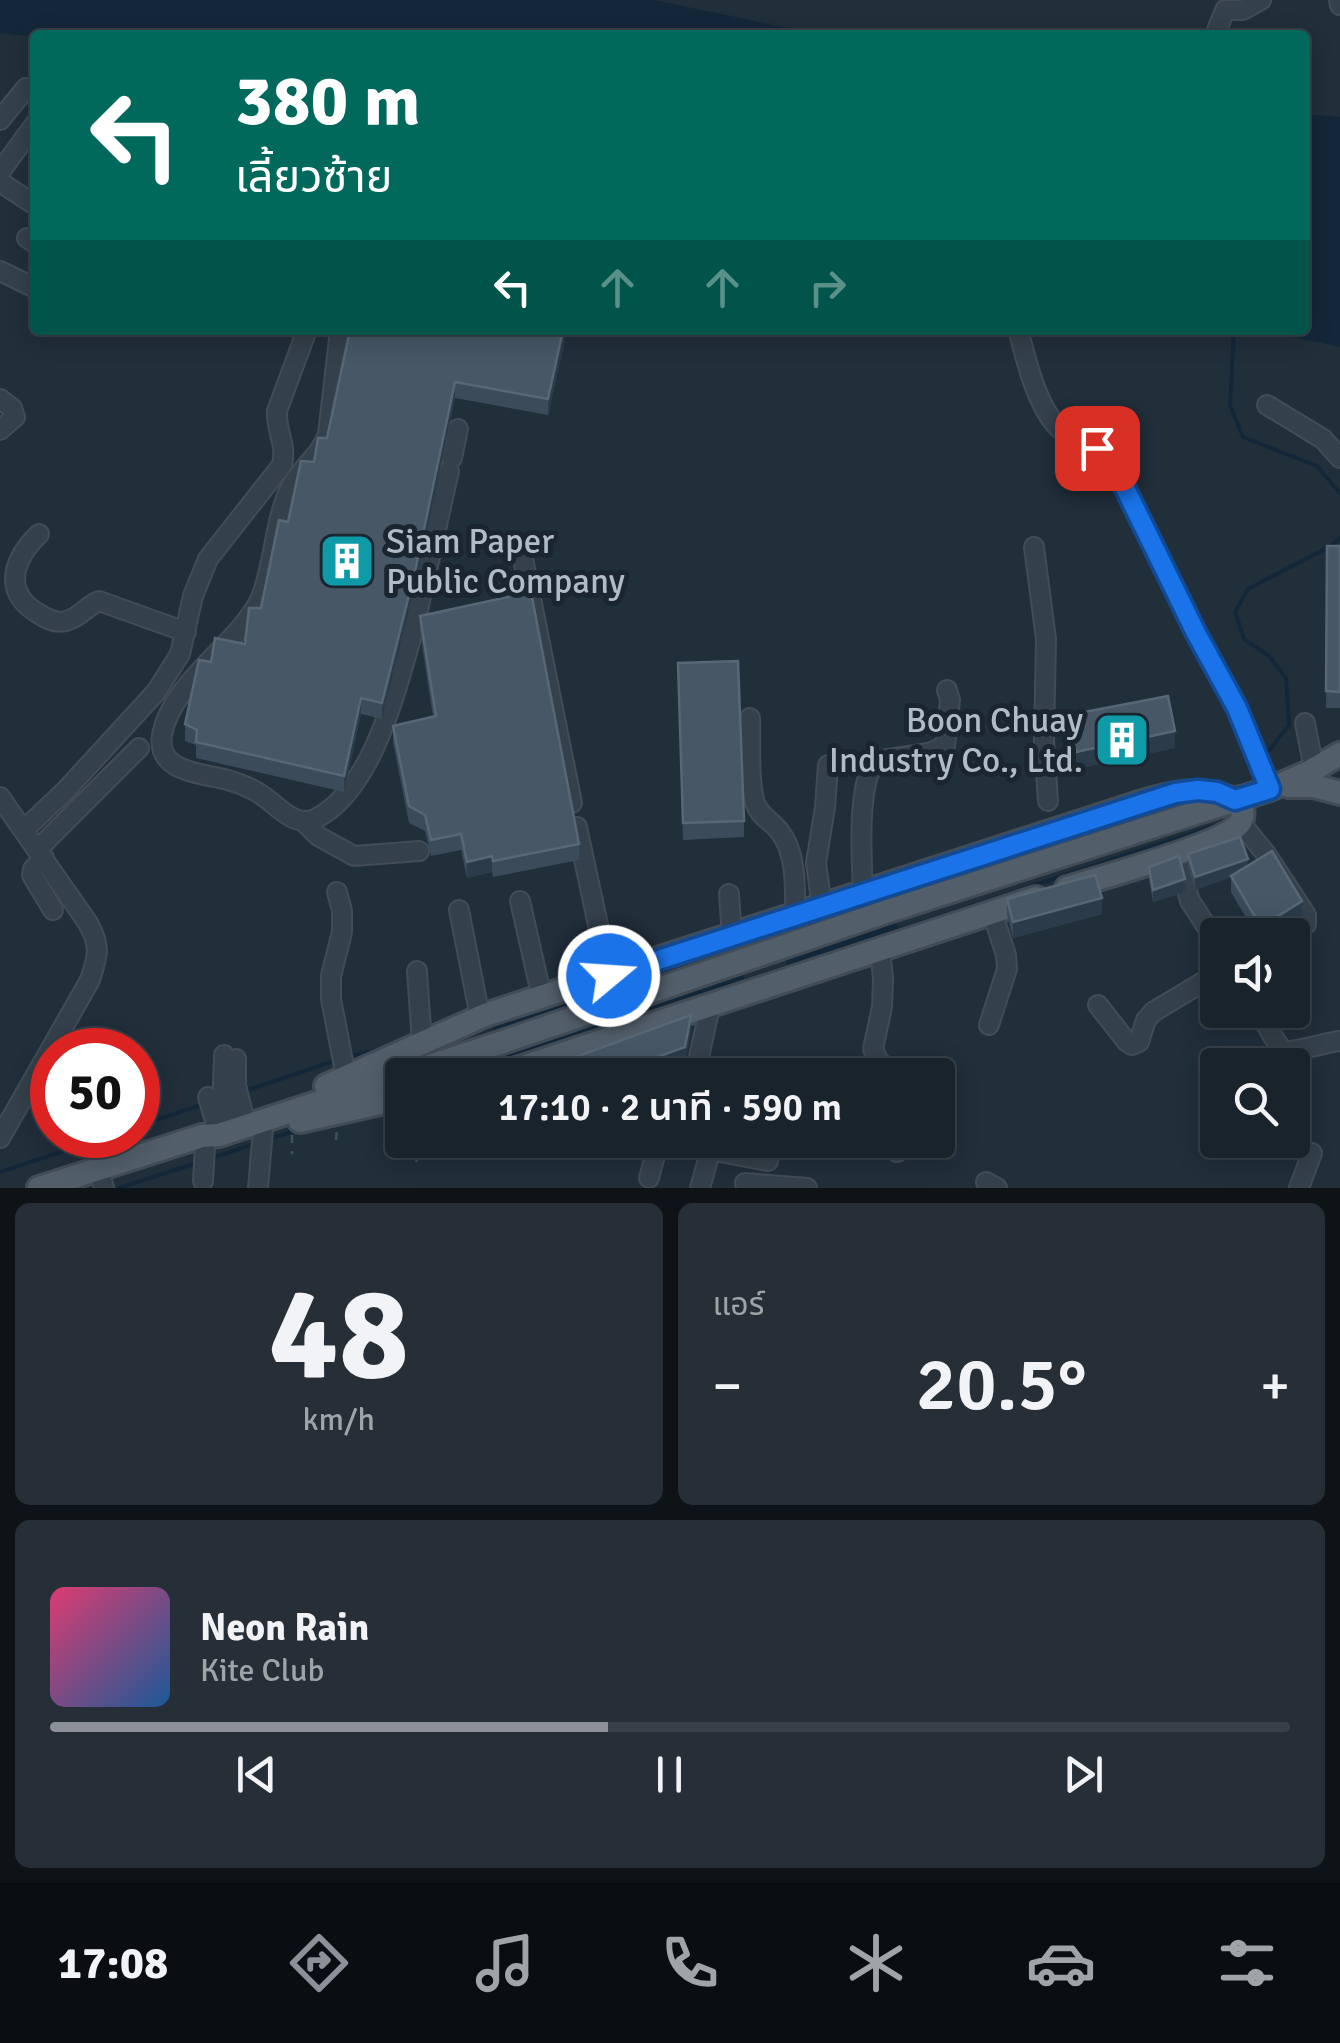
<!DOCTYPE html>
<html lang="th">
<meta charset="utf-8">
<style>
body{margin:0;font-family:Signika,"Noto Sans Thai",sans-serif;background:#262f38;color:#f1f3f6;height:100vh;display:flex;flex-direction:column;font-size:38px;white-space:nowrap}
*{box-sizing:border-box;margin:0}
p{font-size:32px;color:#9fa4a9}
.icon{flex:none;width:55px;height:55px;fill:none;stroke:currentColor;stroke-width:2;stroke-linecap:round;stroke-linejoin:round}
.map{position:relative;height:1188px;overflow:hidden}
.drawer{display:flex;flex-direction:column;gap:15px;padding:15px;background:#0e1318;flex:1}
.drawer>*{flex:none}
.banner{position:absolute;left:30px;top:30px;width:1280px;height:305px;border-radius:10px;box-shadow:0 5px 25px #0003,0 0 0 2px #374048;background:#00695c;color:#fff;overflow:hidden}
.controls{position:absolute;left:1200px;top:918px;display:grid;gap:20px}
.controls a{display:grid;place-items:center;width:110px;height:110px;border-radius:10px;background:#19232c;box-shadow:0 5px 25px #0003,0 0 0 2px #374048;font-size:50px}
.speed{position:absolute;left:30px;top:1028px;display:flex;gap:20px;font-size:50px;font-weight:700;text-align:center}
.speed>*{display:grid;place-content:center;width:130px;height:130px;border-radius:50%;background:#19232c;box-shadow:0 5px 25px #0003,0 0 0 2px #374048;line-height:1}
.speed .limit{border:15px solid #d22;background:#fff;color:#111}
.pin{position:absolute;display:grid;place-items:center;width:85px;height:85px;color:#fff;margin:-42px;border-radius:20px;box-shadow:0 5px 15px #0006}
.me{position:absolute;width:110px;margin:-55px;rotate:72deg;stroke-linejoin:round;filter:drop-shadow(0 0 8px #0008)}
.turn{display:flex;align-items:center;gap:35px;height:210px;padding:0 40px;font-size:45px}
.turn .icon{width:130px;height:130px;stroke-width:2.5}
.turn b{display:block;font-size:70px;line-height:85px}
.lanes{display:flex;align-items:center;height:95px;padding:0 40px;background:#0003;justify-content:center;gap:50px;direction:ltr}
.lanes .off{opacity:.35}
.big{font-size:75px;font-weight:600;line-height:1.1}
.drawer .widget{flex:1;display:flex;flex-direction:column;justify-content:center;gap:15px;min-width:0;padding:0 35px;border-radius:15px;background:#262f38}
.drawer .dial{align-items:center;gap:0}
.dial b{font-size:130px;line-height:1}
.song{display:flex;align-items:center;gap:30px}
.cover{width:120px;height:120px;border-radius:15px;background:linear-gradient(135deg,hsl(340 70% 55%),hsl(210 70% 35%))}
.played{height:10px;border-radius:5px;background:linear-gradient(90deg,#8c9099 45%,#374048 45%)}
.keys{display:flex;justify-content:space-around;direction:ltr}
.heat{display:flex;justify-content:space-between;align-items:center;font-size:55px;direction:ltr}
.drawer .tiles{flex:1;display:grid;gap:15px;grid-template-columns:1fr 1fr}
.widget:last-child{grid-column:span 2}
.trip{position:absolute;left:385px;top:1058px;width:570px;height:100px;border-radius:10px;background:#19232c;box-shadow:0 5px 25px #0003,0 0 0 2px #374048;font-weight:600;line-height:100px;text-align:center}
.dock{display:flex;height:160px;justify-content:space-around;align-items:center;background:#0a0e12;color:#9fa4a9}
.dock .icon{width:70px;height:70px}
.dock .on{color:#8c9099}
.dock b{font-size:45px;color:#f1f3f6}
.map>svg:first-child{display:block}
</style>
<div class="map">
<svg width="1340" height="1188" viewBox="0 0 1340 1188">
<rect width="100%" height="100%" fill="#212f3b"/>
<g fill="#142739">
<polygon points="0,0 654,0 822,35 35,35 35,37 0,33"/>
<polygon points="1305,114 1340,117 1340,347 1259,330 1305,330"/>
<polygon points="896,921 901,935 789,973 785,958"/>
<polygon points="730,942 736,952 494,1034 492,1023"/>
<polygon points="742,972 747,986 507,1062 505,1053"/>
</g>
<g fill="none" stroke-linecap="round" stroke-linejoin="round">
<g stroke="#142739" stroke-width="4">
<polyline points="1234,330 1230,405 1243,437 1317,466 1340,493"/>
<polyline points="1268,752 1289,725 1286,678 1269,656 1244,639 1235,612 1248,589 1331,546 1340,538"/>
<polyline points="1073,840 1188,803"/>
<polyline points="898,930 1217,825"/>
<polyline points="731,949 1018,857"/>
<polyline points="742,982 790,966"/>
<polyline points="346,1057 385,1048"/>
<polyline points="462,1075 510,1059"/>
<polyline points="242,1092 337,1060"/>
<polyline points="138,1126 204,1104"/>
<polyline points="266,1140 300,1129"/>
<polyline points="209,1159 257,1143"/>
<polyline points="0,1172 112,1135"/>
<polyline points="119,1188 200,1162"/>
</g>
<g stroke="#414c57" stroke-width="22">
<g id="minor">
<polyline points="1339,0 1340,5"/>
<polyline points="1215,35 1225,10 1243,10 1261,0"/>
<polyline points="0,120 26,88"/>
<polyline points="0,172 35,124"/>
<polyline points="0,182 35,205"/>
<polyline points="27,238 35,243"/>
<polyline points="0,271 35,288"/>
<path d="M 340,330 L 328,434 C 320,457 300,468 290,489 C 274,522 274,568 260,600 C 238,644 171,683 162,735 C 156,773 203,773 228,780 C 241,784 252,788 263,796 C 278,806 295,828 315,819 C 374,790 397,685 414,628"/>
<path d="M 1020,337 C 1027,364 1037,404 1056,425 C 1067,438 1084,440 1097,449 C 1108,456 1114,468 1121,480 L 1196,633 L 1237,708 L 1270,789"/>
<polyline points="0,399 12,408 15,417 0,430"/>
<polyline points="1267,405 1323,439 1340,458"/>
<polyline points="452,458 458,429"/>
<path d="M 39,534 C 14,558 2,591 36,612 C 45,618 55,624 66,621 C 79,618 87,606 99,601 L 186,632"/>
<polyline points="1034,547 1046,639 1044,741 1048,801"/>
<polyline points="522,554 572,803"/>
<polyline points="424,625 414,628 449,471"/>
<path d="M 750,718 C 751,743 748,779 755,803 C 760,817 772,821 780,832 C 797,854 795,888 795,915"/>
<polyline points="1305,723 1314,769"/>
<path d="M 0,797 L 88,923 C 101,946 98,956 90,980 L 0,1138"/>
<polyline points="304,822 318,836 354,856 419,851"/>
<polyline points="1240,822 1266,854 1306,915 1306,924 1285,935"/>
<polyline points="577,827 609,976"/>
<path d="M 25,829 L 66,790 L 156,692 L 180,654 L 193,596 L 208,559 L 282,465 C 287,443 276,433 277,411 L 307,330"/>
<polyline points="38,849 139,748"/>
<polyline points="44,858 33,869 32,875 53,910"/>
<polyline points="1179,863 1190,901 1218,944"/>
<polyline points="337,892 342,911 342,932 331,976 331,999 346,1077"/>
<polyline points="729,894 732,936"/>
<path d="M 863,894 C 862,863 856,783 876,761 L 929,753 L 945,746 L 950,700 L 947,690"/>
<polyline points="520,901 542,998"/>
<polyline points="822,907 816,863 825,807 828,765"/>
<polyline points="459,910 480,1017"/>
<polyline points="880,948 883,979 882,1007 873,1049 879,1062 897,1075"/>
<polyline points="417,971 422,1043"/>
<polyline points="1098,1005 1127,1042 1132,1045 1139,1042 1146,1020 1153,1012 1218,973"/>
<path d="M 1258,1010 C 1264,1019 1276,1046 1285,1051 C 1289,1053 1330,1042 1340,1041"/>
<polyline points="989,1025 1007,969 1006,955 992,912"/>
<polyline points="224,1055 223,1086 233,1130"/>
<polyline points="236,1059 236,1085 245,1122"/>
<polyline points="695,1075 710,1007"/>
<polyline points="1292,1085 1296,1051"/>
<polyline points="208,1097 219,1135"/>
<polyline points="658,1140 768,1161"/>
<polyline points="897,1152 900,1140"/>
<polyline points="649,1178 659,1140"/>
<polyline points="102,1181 104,1188"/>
<polyline points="203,1181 205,1146"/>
<polyline points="986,1182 997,1188"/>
<polyline points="745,1183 807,1188"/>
<polyline points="258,1188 263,1129"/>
<polyline points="700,1188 711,1149"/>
<polyline points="1299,1188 1312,1153"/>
</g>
</g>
<g stroke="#414c57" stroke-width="28">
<g id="major">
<polyline points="1289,786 1314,786 1340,793"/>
<path d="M 1067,888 C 1096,879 1230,843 1241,821 C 1244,814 1242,806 1241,798"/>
<polyline points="498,1075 1036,898"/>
<path d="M 326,1086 L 485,1015 L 1139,803 C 1173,793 1201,786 1235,800"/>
<polyline points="300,1121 402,1098"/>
<polyline points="39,1188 202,1136 219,1135 494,1045 888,911 1270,789 1307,773 1340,754"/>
</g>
</g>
<g stroke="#3b5453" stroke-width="2.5" stroke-dasharray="8 8" stroke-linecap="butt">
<polyline points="399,1116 402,1128"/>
<polyline points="1292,1133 1301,1141"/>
<polyline points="292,1135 292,1154"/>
<polyline points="336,1140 337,1129"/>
<polyline points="408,1140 417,1162"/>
</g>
<use href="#minor" stroke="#34404b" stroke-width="18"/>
<use href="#major" stroke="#525f6b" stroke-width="22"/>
</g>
<g fill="#3b4b5a">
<polygon points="350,330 567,330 548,415 455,398 416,583 382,719 361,714 344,792 196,758 196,745 185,741 185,724 211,662 245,644 261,608 288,522 314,462 327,438"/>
<polygon points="1327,546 1340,546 1340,708 1326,708"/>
<polygon points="420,616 579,844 579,860 493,877 492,872 467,878 461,850 431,856 425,831 409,823 393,742 393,726 433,717 420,632"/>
<polygon points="678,663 744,821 744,837 683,840"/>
<polygon points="1069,715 1175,748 1076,769 1069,732"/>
<polygon points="1188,854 1248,866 1302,918 1274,935 1256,935 1231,892 1231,877 1195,890 1188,866"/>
<polygon points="1149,867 1185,892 1153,902 1149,879"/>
<polygon points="1007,899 1102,914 1013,938 1007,915"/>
</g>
<g fill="#2b3b49">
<polygon points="563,330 567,330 548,415 548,399"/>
<polygon points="455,382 455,398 416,583 382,719 382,703"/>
<polygon points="361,698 361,714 344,792 344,776"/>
<polygon points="1175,731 1175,748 1076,769 1076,752"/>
<polygon points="492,856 492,872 467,878 467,862"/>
<polygon points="1248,859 1248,871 1195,890 1195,877"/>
<polygon points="1185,879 1185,892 1153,902 1153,890"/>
<polygon points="1102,898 1102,914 1013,938 1013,922"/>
<polygon points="1302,901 1302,918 1274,935 1261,935 1261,927"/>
<polygon points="691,1015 691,1032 685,1063 652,1075 607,1075"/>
</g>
<g fill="#475766" stroke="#586775" stroke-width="2.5">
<polygon points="350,330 563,330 548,399 455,382 416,567 382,703 361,698 344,776 196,742 197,730 185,724 199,660 211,662 215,638 245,644 249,608 261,608 279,520 288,522 301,461 314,462 318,438 327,438"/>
<polygon points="1327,546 1340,546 1340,692 1326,691"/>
<polygon points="531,592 579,844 493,861 492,856 467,862 461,834 431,840 425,815 409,806 393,726 436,716 420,616"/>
<polygon points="738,661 744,821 683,823 678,663"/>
<polygon points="1168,696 1175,731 1076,752 1069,715"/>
<polygon points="1240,837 1248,859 1195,877 1188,854"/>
<polygon points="1272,851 1302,901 1261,927 1231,876"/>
<polygon points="1179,856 1185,879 1153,890 1149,867"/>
<polygon points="1095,875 1102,898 1013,922 1007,899"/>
<polygon points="691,1015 685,1047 607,1075 539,1075 537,1071"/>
</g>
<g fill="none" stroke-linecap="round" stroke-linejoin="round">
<g stroke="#114b97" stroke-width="25">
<polyline id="route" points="609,976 1175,793 1198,790 1217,792 1235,800 1270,789 1237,708 1196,633 1121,480 1109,460 1097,448"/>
</g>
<use href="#route" stroke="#1a73e8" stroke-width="18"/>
</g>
<defs>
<g id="building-square" transform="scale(2.875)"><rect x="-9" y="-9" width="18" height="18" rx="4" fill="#0f9aa8" stroke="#1a2530"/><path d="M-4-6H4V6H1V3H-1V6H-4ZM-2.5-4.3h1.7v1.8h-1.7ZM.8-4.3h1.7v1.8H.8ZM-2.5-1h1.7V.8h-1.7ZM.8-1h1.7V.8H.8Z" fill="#fff"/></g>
</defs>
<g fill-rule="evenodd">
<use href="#building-square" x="347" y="561"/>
<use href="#building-square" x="1122" y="740"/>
</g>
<g text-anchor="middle" stroke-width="10" stroke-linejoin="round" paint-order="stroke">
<g font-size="35" fill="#afbbc7" stroke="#1a2530" text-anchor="start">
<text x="386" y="553">Siam Paper<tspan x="386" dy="40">Public Company</tspan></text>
<text x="1083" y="732" text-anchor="end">Boon Chuay<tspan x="1083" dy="40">Industry Co., Ltd.</tspan></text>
</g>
</g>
</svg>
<div class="controls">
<a><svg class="icon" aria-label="sound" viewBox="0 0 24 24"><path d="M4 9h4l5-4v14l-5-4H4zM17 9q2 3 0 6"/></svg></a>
<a><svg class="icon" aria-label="search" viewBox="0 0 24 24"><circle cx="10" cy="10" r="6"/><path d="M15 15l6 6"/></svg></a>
</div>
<div class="speed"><div class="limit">50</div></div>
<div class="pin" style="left:1097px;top:448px;background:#d93025"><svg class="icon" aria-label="arrive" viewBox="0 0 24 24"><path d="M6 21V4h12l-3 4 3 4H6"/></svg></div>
<svg class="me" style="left:609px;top:976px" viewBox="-20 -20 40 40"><circle r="17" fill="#1a73e8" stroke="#fff" stroke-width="3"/><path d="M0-11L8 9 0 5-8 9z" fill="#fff"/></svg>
<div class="trip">17:10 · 2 นาที · 590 m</div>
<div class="banner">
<div class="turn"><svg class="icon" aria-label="left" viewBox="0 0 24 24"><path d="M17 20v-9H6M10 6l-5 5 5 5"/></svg><div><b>380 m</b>เลี้ยวซ้าย</div></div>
<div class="lanes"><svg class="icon" aria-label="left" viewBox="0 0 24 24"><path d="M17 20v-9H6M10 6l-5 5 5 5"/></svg><svg class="icon off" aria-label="ahead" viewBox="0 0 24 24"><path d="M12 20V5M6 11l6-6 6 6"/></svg><svg class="icon off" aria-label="ahead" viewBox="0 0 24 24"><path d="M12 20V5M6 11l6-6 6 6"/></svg><svg class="icon off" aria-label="right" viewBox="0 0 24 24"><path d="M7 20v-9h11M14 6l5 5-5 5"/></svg></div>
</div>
</div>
<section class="drawer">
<div class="tiles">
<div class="widget dial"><b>48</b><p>km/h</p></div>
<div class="widget"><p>แอร์</p>
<div class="heat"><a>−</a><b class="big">20.5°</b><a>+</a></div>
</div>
<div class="widget">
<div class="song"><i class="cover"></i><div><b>Neon Rain</b><p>Kite Club</p></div></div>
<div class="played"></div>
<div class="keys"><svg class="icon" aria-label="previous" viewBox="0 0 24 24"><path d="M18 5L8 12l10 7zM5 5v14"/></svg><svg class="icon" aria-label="pause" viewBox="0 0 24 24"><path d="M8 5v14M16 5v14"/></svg><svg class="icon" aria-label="next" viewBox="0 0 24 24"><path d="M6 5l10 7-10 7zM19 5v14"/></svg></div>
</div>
</div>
</section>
<nav class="dock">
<b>17:08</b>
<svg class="icon on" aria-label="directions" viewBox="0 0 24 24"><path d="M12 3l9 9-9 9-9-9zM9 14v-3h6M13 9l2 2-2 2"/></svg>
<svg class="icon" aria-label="music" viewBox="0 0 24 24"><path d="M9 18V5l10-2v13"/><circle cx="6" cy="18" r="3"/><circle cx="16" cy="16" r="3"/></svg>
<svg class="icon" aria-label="phone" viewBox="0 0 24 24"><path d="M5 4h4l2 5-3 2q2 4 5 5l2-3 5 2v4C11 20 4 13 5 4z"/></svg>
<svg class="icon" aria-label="climate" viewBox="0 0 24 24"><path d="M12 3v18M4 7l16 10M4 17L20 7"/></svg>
<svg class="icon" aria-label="car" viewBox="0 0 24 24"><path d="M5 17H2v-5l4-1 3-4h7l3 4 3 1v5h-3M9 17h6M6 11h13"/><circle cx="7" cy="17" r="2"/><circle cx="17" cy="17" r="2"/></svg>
<svg class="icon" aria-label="filters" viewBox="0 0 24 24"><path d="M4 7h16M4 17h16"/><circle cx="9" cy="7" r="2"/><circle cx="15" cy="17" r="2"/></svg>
</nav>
